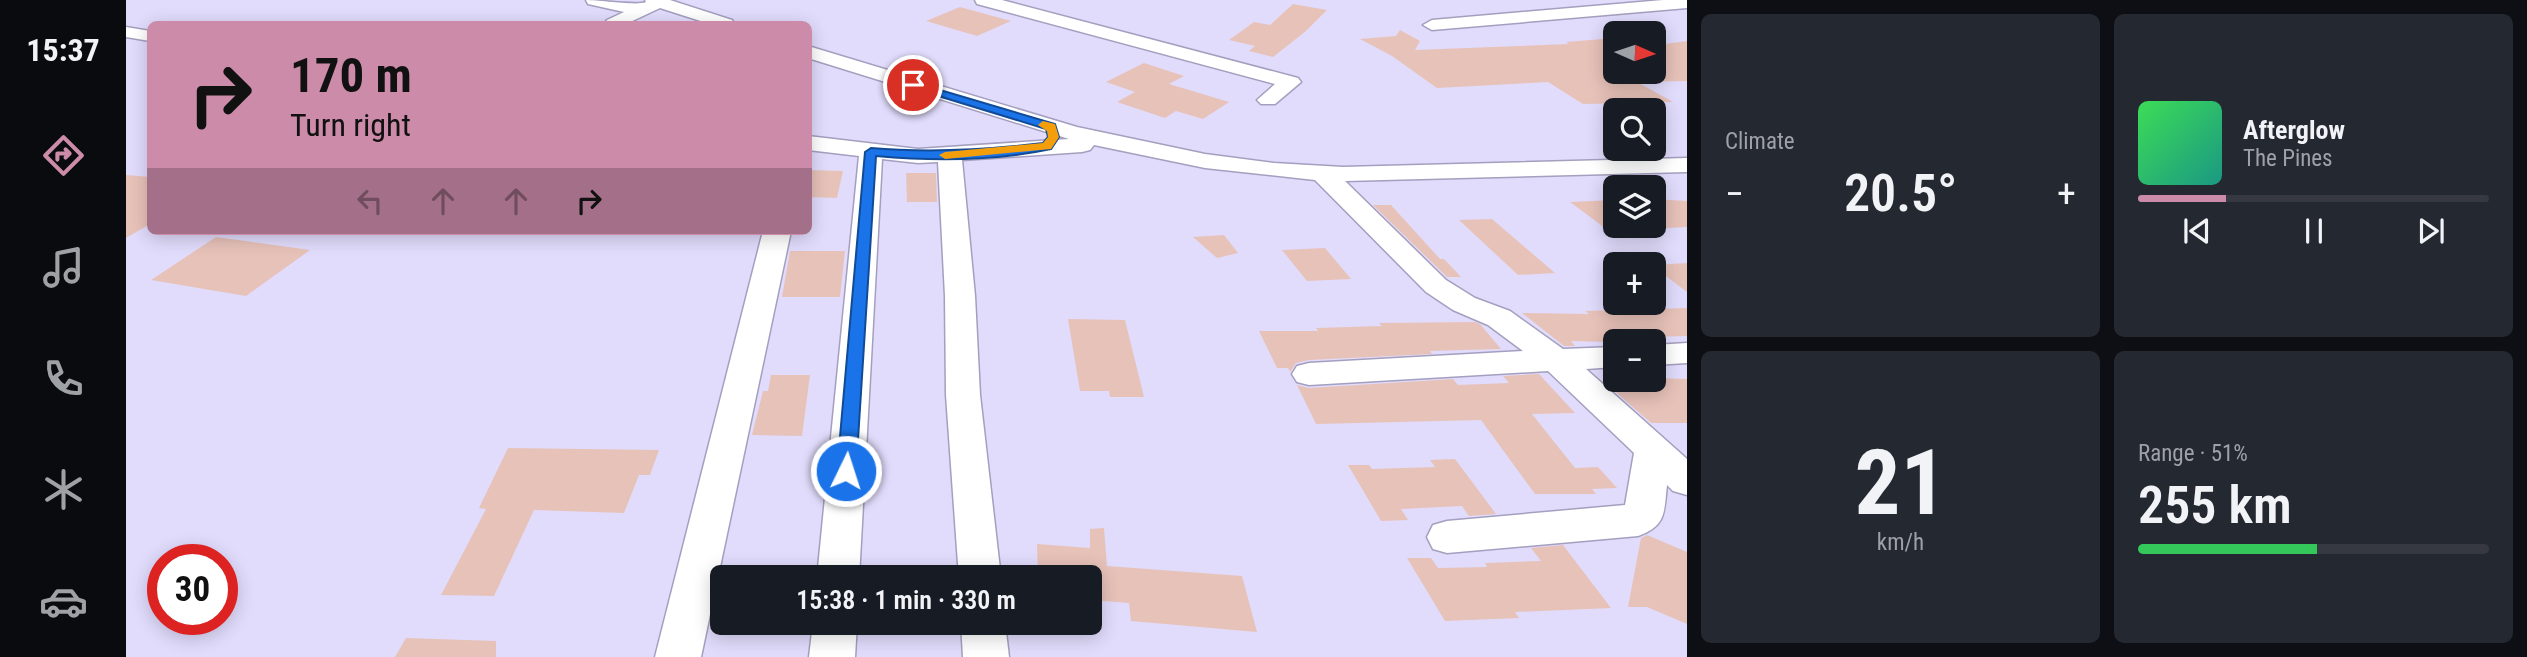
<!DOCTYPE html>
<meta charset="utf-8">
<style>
body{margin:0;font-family:"Roboto Condensed",sans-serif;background:#242831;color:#f1f3f6;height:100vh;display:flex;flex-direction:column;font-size:26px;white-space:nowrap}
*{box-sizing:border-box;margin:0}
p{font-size:23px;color:#9ea1a6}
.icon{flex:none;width:38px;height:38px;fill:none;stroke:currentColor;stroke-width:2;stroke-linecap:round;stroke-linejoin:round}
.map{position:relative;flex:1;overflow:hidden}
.sheet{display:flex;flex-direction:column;gap:14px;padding:14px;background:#0d0f14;width:840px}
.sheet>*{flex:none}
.hud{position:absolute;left:21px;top:21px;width:665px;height:214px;border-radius:10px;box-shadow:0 4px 18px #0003;background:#cd8baa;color:#111;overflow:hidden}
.needle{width:46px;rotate:93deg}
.tools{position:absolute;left:1477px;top:21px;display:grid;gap:14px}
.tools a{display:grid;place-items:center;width:63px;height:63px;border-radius:10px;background:#171b24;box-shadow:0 4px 18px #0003;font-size:35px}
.speed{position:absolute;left:21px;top:544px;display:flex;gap:14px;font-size:35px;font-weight:700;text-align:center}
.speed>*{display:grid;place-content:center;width:91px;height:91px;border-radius:50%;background:#171b24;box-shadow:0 4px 18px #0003;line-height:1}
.speed .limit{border:10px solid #d22;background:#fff;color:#111}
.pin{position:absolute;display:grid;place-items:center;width:60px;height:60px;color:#fff;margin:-30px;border:4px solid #fff;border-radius:50%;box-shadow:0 2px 7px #0007}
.me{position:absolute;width:77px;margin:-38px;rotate:4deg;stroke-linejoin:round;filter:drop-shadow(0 0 5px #0008)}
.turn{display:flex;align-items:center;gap:24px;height:147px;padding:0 28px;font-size:32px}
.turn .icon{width:91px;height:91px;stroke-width:2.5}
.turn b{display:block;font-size:49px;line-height:60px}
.lanes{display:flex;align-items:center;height:66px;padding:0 28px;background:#0003;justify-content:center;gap:35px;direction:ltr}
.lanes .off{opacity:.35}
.big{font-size:52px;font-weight:600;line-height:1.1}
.sheet .tile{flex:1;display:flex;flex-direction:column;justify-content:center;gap:10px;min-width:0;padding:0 24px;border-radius:10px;background:#242831}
.sheet .dial{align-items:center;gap:0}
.dial b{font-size:91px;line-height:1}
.song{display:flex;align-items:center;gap:21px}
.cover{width:84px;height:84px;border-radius:10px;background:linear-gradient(135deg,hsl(130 70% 55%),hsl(170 70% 35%))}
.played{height:7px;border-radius:4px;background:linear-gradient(90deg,#cd8baa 25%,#363941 25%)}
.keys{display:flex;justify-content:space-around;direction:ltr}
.heat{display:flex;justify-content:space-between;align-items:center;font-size:38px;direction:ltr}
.charge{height:10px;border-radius:5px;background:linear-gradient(90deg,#34c759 51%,#363941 0)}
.sheet .tiles{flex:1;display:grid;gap:14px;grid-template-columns:repeat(2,1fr)}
.trip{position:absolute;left:584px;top:565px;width:392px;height:70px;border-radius:10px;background:#171b24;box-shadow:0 4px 18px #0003;font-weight:600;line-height:70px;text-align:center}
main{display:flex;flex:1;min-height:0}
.tab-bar{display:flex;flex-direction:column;width:126px;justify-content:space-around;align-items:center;background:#090b0e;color:#9ea1a6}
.tab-bar .icon{width:49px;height:49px}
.tab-bar .active{color:#cd8baa}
.tab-bar b{font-size:32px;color:#f1f3f6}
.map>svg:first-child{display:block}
</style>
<main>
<nav class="tab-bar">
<b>15:37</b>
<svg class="icon active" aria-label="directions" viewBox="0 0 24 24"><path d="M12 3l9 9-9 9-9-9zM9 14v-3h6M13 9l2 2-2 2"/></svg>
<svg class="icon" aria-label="music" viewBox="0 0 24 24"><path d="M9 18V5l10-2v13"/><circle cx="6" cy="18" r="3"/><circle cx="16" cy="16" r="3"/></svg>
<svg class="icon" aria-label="phone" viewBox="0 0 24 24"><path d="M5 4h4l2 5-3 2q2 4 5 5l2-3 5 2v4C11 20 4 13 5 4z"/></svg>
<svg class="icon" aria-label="climate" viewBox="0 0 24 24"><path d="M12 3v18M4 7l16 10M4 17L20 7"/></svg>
<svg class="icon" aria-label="car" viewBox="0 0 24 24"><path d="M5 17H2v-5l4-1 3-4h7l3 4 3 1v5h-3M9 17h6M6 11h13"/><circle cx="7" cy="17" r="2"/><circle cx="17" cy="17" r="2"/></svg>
</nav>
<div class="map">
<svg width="1561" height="657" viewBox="0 0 1561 657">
<rect width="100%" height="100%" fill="#e1dcfc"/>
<g fill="#e7c2b9">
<polygon points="1167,4 1201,10 1180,31 1147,57 1123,51 1129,46 1103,40 1128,22 1144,25"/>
<polygon points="834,7 885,21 851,36 800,21"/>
<polygon points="1274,30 1294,41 1289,50 1443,44 1440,42 1489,38 1489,72 1528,72 1528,39 1539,44 1561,41 1561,81 1511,82 1547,102 1457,104 1422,82 1311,88 1266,56 1234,39 1270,36"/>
<polygon points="1018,63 1058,76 1043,84 1103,102 1077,119 1050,111 1039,118 991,102 1009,92 980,82"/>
<polygon points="682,170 717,171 711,198 682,197"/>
<polygon points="780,173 810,173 811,202 781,202"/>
<polygon points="0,175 24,177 24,224 0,238"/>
<polygon points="1528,199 1561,201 1561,227 1483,231 1444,202 1489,200 1489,226 1528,226"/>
<polygon points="1247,205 1265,205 1314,259 1318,259 1335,277 1321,277"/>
<polygon points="1366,219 1429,273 1392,275 1333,220"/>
<polygon points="1098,235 1112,253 1091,258 1067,237"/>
<polygon points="90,237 184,250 120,296 25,280"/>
<polygon points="1199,248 1225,279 1181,281 1156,250"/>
<polygon points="664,251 719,251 714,297 656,297"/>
<polygon points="1561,263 1561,292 1528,267 1528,265"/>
<polygon points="1561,308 1561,336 1480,338 1483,342 1445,341 1449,346 1438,346 1396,313 1463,314 1459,311"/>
<polygon points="942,319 999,320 1018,397 984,397 983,391 954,391"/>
<polygon points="1349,322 1354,324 1375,349 1304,351 1306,354 1183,360 1170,363 1164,372 1162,368 1151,368 1133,331 1192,331 1190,328 1256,326 1253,323"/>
<polygon points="1413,374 1449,413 1406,414 1449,468 1472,467 1491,488 1466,489 1470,494 1409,494 1355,420 1190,424 1171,385 1183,388 1327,379 1332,385 1383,383 1377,376"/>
<polygon points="645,375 684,375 676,436 626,435 637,391 642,391"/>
<polygon points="1528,378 1561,379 1561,423 1525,423 1476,380"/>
<polygon points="382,448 533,450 524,475 513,475 498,513 408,510 368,596 315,595 360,509 353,508"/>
<polygon points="1329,459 1370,514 1343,516 1336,506 1275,509 1282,520 1255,521 1222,465 1243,465 1246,469 1309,467 1304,460"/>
<polygon points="978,528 981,566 1116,576 1131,632 1005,621 1003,603 964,600 964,578 912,578 911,544 964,548 964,529"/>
<polygon points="1521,535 1561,552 1561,624 1521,607 1502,607 1515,538"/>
<polygon points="1437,545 1485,608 1389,612 1393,618 1319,621 1281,558 1305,558 1312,568 1361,567 1359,563 1415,561 1405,548"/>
<polygon points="280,638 370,641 370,657 269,657"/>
</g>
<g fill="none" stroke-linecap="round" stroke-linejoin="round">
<g stroke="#a49fbe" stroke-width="3">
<g id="minor">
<path d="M 460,0 C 474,0 511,6 520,2 L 519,0 L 544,0 L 606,20 L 609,24 L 584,24 L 534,8 L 500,24 L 478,24 L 481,20 L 498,12 L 462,4 Z"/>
<polygon points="849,0 876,0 1172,78 1175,82 1149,104 1135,104 1131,100 1149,84 851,4"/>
<polygon points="1537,0 1561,0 1561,8 1306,30 1297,25 1306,20"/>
<polygon points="0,27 24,31 24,41 0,37"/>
<path d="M 682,46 L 951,127 L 1079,154 L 1148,163 L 1217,167 L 1561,158 L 1561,172 L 1219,181 L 1320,280 L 1349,298 L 1384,311 L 1437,349 L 1489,347 L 1489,367 L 1460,369 L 1561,459 L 1561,495 L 1547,491 L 1541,485 C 1538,511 1541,526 1512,536 L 1321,553 L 1307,549 L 1301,537 L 1307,525 L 1321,521 L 1499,505 L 1508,453 L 1422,371 L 1183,385 L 1171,382 L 1166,374 L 1171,366 L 1183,363 L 1397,351 L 1362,325 L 1327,310 L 1300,292 L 1189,180 L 1079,168 L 968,145 L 964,150 L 956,152 L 836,160 L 849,296 L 854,395 L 875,578 L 833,578 L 820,395 L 819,296 L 812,162 L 792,163 L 756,159 L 733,578 L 691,578 L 733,156 L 682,150 L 682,136 L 792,149 L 943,139 L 682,58 Z"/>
<polygon points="637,231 665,231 575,657 529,657"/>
<polygon points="1561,343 1561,363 1528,365 1528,345"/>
<polygon points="687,623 731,623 729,657 683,657"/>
<polygon points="835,623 879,623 883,657 837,657"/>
</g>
</g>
<use href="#minor" fill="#fff" fill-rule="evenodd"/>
</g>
<path fill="#1a73e8" stroke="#114b97" stroke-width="2" d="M 787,82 L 929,124 L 933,137 L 925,149 C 869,161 807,161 750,156 L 730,471 L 727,476 L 714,476 L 711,471 L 739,152 L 745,148 C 803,153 859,150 917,143 L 922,137 L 920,129 L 783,87 L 781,85 Z"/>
<polygon fill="#f59e0b" points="917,121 929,124 933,137 925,149 819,159 813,155 819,152 917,143 922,137 921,131 912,125"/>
</svg>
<div class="tools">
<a><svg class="needle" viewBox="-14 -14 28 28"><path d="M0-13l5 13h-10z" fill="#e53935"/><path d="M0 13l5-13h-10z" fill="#9ea1a6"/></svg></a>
<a><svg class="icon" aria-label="search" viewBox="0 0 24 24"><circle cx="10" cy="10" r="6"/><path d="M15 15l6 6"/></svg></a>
<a><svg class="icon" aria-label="layers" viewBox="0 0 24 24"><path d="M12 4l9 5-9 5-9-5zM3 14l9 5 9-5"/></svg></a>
<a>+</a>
<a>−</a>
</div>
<div class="speed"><div class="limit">30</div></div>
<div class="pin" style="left:787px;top:85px;background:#d93025"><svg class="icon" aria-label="arrive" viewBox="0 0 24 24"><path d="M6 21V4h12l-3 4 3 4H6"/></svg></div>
<svg class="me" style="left:720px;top:471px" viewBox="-20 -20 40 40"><circle r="17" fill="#1a73e8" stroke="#fff" stroke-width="3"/><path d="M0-11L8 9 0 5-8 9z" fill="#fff"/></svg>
<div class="trip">15:38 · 1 min · 330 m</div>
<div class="hud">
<div class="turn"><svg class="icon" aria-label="right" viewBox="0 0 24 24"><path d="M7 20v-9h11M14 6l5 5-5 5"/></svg><div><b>170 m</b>Turn right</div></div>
<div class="lanes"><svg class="icon off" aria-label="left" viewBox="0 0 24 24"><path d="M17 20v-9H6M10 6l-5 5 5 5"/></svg><svg class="icon off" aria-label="ahead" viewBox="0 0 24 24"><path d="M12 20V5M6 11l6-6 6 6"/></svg><svg class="icon off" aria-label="ahead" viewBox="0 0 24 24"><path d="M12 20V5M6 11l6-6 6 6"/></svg><svg class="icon" aria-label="right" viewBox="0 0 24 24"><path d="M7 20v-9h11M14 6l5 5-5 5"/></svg></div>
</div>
</div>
<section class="sheet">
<div class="tiles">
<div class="tile"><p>Climate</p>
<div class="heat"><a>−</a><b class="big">20.5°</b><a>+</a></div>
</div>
<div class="tile">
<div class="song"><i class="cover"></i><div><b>Afterglow</b><p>The Pines</p></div></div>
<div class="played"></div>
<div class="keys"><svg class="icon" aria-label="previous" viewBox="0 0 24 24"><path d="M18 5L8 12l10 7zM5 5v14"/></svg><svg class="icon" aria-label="pause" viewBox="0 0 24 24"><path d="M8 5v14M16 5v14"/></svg><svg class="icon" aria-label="next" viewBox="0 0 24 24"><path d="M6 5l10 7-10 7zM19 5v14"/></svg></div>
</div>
<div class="tile dial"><b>21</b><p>km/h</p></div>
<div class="tile"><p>Range · 51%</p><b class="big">255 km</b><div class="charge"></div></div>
</div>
</section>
</main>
